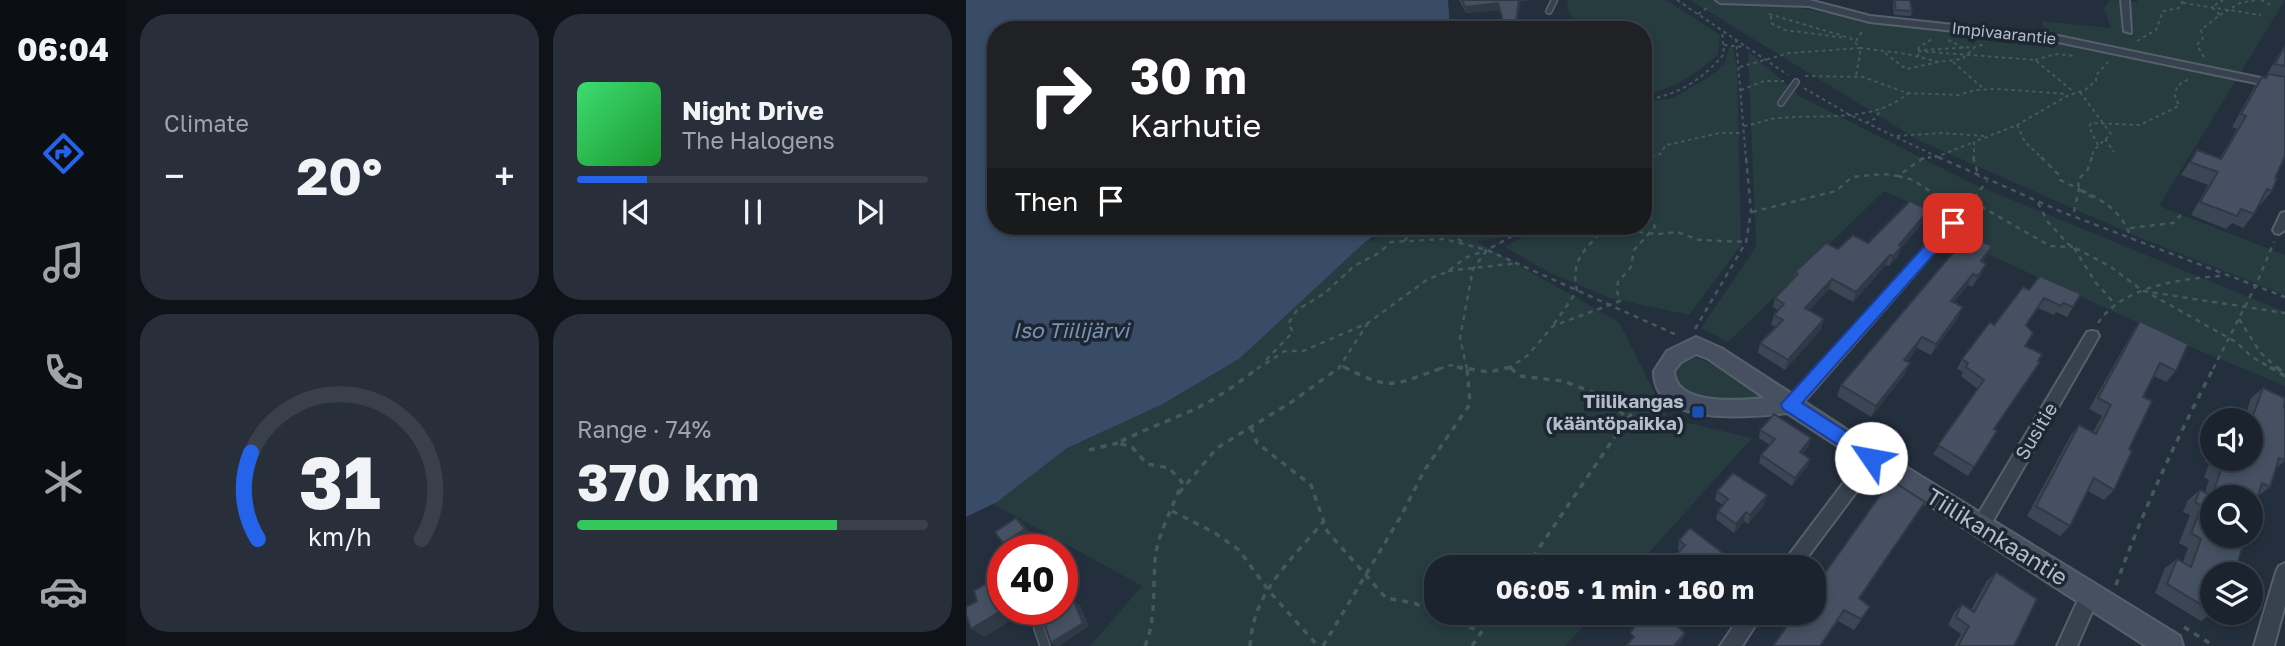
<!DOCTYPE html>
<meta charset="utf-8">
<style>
body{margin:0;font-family:"Golos Text",sans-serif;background:#282f3a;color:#f1f3f6;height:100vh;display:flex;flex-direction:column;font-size:26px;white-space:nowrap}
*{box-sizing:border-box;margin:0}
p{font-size:23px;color:#a0a4aa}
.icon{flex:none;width:38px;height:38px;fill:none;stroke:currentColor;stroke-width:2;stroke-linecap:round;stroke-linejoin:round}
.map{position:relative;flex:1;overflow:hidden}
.details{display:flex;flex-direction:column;gap:14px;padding:14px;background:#0f1319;width:840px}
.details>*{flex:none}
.guide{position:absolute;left:21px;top:21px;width:665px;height:214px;border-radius:28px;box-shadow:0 4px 10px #0003,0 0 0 2px #39404a;background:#202124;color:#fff;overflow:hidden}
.fabs{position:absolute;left:1234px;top:408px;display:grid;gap:14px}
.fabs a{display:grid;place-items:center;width:63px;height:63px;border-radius:50%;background:#1b232e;box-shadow:0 4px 10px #0003,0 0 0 2px #39404a;font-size:35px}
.speed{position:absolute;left:21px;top:534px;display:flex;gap:14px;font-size:35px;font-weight:700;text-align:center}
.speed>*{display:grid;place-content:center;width:91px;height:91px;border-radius:50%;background:#1b232e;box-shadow:0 4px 10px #0003,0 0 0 2px #39404a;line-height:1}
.speed .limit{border:10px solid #d22;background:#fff;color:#111}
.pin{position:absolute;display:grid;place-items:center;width:60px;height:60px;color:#fff;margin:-30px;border-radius:14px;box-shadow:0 4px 10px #0006}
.me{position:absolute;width:77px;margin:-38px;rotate:303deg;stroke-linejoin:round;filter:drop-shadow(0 0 5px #0008)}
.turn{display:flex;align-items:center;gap:24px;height:147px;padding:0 28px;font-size:32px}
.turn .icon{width:91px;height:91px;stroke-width:2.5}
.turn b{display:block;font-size:49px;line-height:60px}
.then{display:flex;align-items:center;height:66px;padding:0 28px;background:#0003;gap:14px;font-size:26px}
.big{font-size:52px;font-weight:700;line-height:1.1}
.details .widget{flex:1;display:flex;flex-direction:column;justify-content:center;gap:10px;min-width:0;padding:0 24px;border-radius:28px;background:#282f3a}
.details .dial{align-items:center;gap:0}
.dial svg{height:182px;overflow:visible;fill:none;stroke:#39404a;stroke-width:7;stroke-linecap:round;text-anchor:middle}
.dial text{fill:#f1f3f6;stroke:none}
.song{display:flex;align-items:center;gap:21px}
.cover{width:84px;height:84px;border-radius:10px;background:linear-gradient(135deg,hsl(140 70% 55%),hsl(130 70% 35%))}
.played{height:7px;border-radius:4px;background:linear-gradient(90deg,#2563eb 20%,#39404a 20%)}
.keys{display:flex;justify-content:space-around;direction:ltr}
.heat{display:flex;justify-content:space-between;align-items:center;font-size:38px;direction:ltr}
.charge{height:10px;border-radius:5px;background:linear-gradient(90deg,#34c759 74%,#39404a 0)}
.details .tiles{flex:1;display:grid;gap:14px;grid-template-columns:repeat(2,1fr)}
.trip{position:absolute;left:458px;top:555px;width:402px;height:70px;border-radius:28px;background:#1b232e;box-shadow:0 4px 10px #0003,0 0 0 2px #39404a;font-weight:700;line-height:70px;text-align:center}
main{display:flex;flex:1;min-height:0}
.tabs{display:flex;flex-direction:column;width:126px;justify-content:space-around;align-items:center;background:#0b0e12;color:#a0a4aa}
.tabs .icon{width:49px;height:49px}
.tabs .active{color:#2563eb}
.tabs b{font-size:32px;color:#f1f3f6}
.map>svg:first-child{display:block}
</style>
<main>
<nav class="tabs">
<b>06:04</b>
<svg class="icon active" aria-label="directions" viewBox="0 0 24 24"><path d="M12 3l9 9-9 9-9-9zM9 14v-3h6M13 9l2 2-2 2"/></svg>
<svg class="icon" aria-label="music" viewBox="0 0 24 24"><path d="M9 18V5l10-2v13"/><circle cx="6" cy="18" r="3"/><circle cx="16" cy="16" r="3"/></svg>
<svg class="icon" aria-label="phone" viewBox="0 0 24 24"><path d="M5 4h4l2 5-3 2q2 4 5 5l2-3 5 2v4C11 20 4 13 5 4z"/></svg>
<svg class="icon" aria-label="climate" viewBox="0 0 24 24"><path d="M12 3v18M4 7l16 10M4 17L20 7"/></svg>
<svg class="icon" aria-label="car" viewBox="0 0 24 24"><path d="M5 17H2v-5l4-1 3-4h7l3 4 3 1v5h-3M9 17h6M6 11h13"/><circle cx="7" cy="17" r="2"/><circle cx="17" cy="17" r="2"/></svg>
</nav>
<section class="details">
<div class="tiles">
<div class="widget"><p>Climate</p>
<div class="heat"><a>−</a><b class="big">20°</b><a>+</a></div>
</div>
<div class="widget">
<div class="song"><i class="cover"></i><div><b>Night Drive</b><p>The Halogens</p></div></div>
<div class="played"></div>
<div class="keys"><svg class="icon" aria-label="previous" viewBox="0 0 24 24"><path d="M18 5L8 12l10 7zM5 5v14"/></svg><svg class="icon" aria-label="pause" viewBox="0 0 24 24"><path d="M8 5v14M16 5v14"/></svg><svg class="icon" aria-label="next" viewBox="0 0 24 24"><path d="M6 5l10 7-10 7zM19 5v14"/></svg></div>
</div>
<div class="widget dial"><svg viewBox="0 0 100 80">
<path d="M14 69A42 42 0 1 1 86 69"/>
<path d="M14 69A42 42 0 0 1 11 31" stroke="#2563eb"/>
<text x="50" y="56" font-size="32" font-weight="700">31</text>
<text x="50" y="72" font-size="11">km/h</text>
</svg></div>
<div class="widget"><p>Range · 74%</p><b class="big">370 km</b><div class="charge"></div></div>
</div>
</section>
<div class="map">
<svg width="1319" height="646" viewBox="0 0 1319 646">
<rect width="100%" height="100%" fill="#242f3e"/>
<g fill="#263c3f">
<path d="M 601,0 L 700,0 L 754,35 L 752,54 C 730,75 707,89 677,95 L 677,30 L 618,30 L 603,13 Z"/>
<polygon points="724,0 789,0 900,20 1081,39 1076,21 1145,28 1138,8 1144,0 1172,2 1171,0 1319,0 1193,206 1319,255 1319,295 1172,237 954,141"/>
<polygon points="763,47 767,47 771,67 775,245 723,315 644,298 584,273 539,247 574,226 677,226 677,103 707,98 743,77 759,64"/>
<path d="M 782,51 L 835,97 L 1007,184 L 1319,312 L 1319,386 L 1225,347 L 989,239 L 1007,235 L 1010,227 C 1000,217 993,212 978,218 L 918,191 L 762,342 L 735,328 L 790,247 Z"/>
<polygon points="431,226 551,226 533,238 510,241 653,322 701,418 786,438 670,567 471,567 471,612 629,613 599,646 124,646 176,586 27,504 101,448 195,405 273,359 398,243 427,231"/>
<path d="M 720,356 C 751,361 777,382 804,399 C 774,401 710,413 705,370 Z"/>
</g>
<polygon fill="#394c67" points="0,0 482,0 484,30 30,30 30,226 421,226 398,243 273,359 195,405 101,448 31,502 0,517"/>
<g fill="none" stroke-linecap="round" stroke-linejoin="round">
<g stroke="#565f6c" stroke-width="8">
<g id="lane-far1">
<polyline points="583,11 588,1"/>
<polyline points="815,103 830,82"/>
</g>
</g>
<g stroke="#565f6c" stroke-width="12">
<polyline id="lane" points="73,628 79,646"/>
</g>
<g stroke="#565f6c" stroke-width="4">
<g id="street">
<polygon points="750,0 843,0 904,16 1092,36 1319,83 1319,89 1092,42 904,22 843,6 754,3"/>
<polygon points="1155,0 1163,0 1165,33 1158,31"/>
<polygon points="1319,212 1319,230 1313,234 1309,233 1307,230 1315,213"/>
<path d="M 987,219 L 991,220 L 993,223 L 991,226 L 842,397 C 835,404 828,412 818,408 L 815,404 L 832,389 L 983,220 Z"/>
<polygon points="1126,331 1131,332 1133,336 1020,533 1014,535 1008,533 1005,527 1008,521 1121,332"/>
<polygon points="906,451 912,453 914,458 912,463 834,567 814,567 900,453"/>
<polygon points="1319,563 1319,605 1308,646 1288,646 1310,572 1313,566"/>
<polygon points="1124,587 1131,589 1133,596 1111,646 1091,646 1117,589"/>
<polygon points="777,612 798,612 776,646 754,646"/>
</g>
</g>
<g stroke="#565f6c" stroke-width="4">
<path id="secondary" d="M 730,337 L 755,348 L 914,451 L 1214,636 L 1217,646 L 1180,646 L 821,413 C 785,417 687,428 688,371 L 701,351 ZM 730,354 L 741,358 L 799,398 C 775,400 709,407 708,371 L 715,362 Z"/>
</g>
<g stroke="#44595c" stroke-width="2" stroke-dasharray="3.5 3.5" stroke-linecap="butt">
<polyline points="711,0 822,75"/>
<polyline points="1295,0 1305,5"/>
<polyline points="1217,3 1295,15"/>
<polyline points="732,14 744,6"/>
<polyline points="803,14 884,38 895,48 941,54 973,62 996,59 1009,47 1019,44"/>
<polyline points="1254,15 1274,3 1290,0"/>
<polyline points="805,16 805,23 819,30 880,38"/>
<polyline points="602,23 611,30"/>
<polyline points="770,39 780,159"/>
<polyline points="982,40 998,48"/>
<polyline points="890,41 897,30"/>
<polyline points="1171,41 1190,30 1197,11 1213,8 1217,0"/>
<polyline points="758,45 779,47"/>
<polyline points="958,50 1007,47"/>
<polyline points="952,51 1069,60 1109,93"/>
<polyline points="919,53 940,69 972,62"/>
<polyline points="952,57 953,47 968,38"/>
<polyline points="1238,57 1231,45 1237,38 1235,30 1254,15 1246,7 1257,0"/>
<polyline points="1069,60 1090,54 1110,56"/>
<polyline points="987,62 1019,90"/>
<polyline points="774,67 823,53 895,48 890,76"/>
<polyline points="839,76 897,77 941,93 993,95 1009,90 1030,89 1101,94"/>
<polyline points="838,88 884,115 976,159"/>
<polyline points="775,90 798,81 818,81"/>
<polyline points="1114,92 1145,134 1128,150 1125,159"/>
<path d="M 677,100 C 711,96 736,80 758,54 L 756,31"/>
<polyline points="900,123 910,118 915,109"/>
<polyline points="1051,125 1059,142 1077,159"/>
<path d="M 778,126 C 787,125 796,121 805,119 C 854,112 903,126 944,92"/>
<polyline points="931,136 977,133 1018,136"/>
<polyline points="1139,139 1148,152"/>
<polyline points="1132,145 1123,127 1125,123 1174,125 1213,106 1209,96 1211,86 1223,79"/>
<polyline points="679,159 694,154 700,145 754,133 777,133"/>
<polyline points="955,159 970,157 1008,142"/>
<polyline points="1008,159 1008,142 1051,125 1101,96 1119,90 1130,81 1130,75 1143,61"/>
</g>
<g stroke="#44595c" stroke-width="2.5" stroke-dasharray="5 5" stroke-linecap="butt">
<polyline points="972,157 1096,212 1319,297"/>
<polyline points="1007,157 1013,177"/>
<polyline points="1075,157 1093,175 1094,180 1113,189 1107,216"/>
<path d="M 1126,157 L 1122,169 L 1112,180 L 1113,189 C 1137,200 1157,212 1165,238"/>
<polyline points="677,160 684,157"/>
<polyline points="932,176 947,180 979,201 1016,207 1084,246 1107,247"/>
<polyline points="677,178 677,190"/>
<polyline points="1114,190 1129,199"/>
<polyline points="1072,203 1082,222 1102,244 1145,267 1177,291 1319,313"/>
<polyline points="786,212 870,191 886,177 917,174 932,176 957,158 964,157"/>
<polyline points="996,214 1021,181"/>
<polyline points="1164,228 1207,223 1215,215"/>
<polyline points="563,229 604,230 624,227 693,234 711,232 733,240 780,242"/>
<path d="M 438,241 C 458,220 477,228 498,243"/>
<polyline points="1108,248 1130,283 1149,304"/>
<polyline points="482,271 552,263"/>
<polyline points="1186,295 1270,342 1286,357 1307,369"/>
<polyline points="1273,319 1294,352 1312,369"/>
<path d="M 1132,323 C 1157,286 1214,279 1255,276"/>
<path d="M 588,324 L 611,291 C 604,258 620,249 641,226"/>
<polyline points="729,329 780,242 785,212 780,157"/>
<polyline points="300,360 327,332 322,324 331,310 359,293 388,266 413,253 425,242 478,239 521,250 713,336"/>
<polyline points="376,366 382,369"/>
<polyline points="291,369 319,351 337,351 402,323 462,279 481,272 499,258 521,250"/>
<polyline points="372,369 402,323"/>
<polyline points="473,369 485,365 496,369"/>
<polyline points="501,369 494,338 507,269 521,250 564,226"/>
<polyline points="542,369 562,355 587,326 654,301 651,291 652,282 665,267 668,250 689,227 683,213 677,209"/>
<polyline points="1247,369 1289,287 1308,242"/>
</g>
<g stroke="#44595c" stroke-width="3.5" stroke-dasharray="6 6" stroke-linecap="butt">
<path d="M 378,367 C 428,393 428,384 479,367"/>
<polyline points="491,367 523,372 545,367"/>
<polyline points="1304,367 1319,376"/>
<polyline points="1311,367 1319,375"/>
<polyline points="545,368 553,376 597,381 626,392 651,408 661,419"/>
<polyline points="285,427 291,443 345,485 361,531 420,598 448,603 515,632"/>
<polyline points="123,450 152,443"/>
<polyline points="213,493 251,448 327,401 374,367"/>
<polyline points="206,511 249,533 273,550 303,591 352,646"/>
<polyline points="560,567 661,419 686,392"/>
<path d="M 1150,585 C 1177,510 1211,438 1248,367"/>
<polyline points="1218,627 1248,646"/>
<path d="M 179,646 C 190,621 187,587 189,560 C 192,532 207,508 216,482 L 203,468 L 181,464 L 166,447 L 152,443 C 178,429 206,420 233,407 C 255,396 274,382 293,367"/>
<path d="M 284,646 C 285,637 286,627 289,618 C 300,581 333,551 357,522"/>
<polyline points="357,646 435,516 458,471 504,404 501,367"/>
<polyline points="506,646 529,612"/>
</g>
<use href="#lane-far1" stroke="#38414e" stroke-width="5"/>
<use href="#lane" stroke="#38414e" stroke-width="9"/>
<use href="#street" fill="#38414e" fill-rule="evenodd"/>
<use href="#secondary" fill="#465061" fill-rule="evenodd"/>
</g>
<g fill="#3b4654">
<polygon points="493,0 565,0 555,1 536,19 533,10 500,13"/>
<polygon points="928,0 946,11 945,16 928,15 927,4"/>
<polygon points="1319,45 1319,156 1309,178 1306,191 1295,204 1294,204 1288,214 1277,228 1266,223 1260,229 1225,215 1242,185 1215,175 1231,150 1254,158 1271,129 1266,127 1287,89 1296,77 1300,78 1301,77 1300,76 1312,56"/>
<polygon points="963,210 959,220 935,248 932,256 923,266 920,265 887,302 863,289 843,310 855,329 819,370 792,353 794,343 810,327 805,325 808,315 812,310 807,307 809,298 827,280 829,272 872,249 902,243"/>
<polygon points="1026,246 1017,262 1020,264 1015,275 1006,287 1002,285 988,302 997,307 992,318 965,355 951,348 941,362 939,374 905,417 871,396 875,385"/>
<polygon points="1063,290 1115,294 1101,317 1090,312 1088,315 1072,308 1060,325 1059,346 1028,430 1031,431 1002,476 967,454 1012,389 995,376 997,372 991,369 996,359"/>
<polygon points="1174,321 1210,371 1200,382 1188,376 1177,397 1163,449 1148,490 1138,500 1122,491 1104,526 1094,536 1061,516 1105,435 1113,425 1127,432 1136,416 1123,409 1166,333"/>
<polygon points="1297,388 1318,408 1319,461 1310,468 1304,487 1292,496 1246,574 1246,612 1248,612 1235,621 1189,593 1199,568 1211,559 1217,562 1222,548 1213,543 1224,515 1217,512 1222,500 1234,490 1239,493 1243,480 1238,477 1243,464 1239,462 1246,445 1246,458 1284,458 1284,420 1278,420 1285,398"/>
<polygon points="794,430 843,446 836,453 842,466 826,486 793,463 795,455 804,445 793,438"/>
<polygon points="751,491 799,504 782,524 778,521 768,533 750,519 752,511 757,505 749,500"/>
<polygon points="951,515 893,599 904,607 888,630 872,621 855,646 807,646"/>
<polygon points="713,540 770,567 712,553"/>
<polygon points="1030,572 1048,646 988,646 995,634 982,625 988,613 996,604 1005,610 1021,581"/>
</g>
<g fill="#303945">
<polygon points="553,0 565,0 555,1 550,30 549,30"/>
<polygon points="532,3 533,10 500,13 499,7"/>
<polygon points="963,210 959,220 935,248 932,256 923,266 927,256 933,245"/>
<polygon points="1026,246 1021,257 1009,272 1015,261"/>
<polygon points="924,255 920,265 887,302 890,292"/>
<polygon points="1020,264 1015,275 1006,287 1012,276"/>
<polygon points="1007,274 1002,285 980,312 985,301"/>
<polygon points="866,279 863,289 836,318 839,308"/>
<polygon points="997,307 992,318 965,355 970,344"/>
<polygon points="858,319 855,329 819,370 822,360"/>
<polygon points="956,337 951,348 933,371 938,360"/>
<polygon points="944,363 939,374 905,417 910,406"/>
<polygon points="845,438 843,446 832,459 834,452"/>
<polygon points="844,459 842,466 826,486 829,478"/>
<polygon points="801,495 799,504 782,524 784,515"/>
<polygon points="959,502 951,515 886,610 893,598"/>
<polygon points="780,512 778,521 768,533 770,524"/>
<polygon points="50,518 56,522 64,533 43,548 37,543"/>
<polygon points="108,601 114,605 123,626 93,646 90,646 85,643"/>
<polygon points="38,609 63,609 19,637 5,629"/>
<polygon points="719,633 717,639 712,646 708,646"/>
</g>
<g fill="#455162" stroke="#303945" stroke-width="2">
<polygon points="496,0 553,0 549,30 534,30 536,17 532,3 499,7"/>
<polygon points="928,0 944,0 946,11 930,10"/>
<polygon points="1319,46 1319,66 1309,64"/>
<polygon points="1303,74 1319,77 1319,156 1309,178 1311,178 1306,191 1301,189 1288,214 1275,209 1271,216 1234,202 1252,172 1224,162 1231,150 1255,159 1280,116 1275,114 1296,77 1300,78"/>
<polygon points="944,201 963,210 933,245 936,246 927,256 924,255 890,292 866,279 839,308 858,319 822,360 794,343 817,320 808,315 818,304 809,298 832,274 829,272 860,243 872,249 887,235 902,243"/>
<polygon points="1002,235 1026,246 1015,261 1020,264 1012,276 1007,274 985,301 997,307 970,344 956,337 938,360 944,363 910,406 875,385"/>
<polygon points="1074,276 1115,294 1107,307 1097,303 1095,306 1078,298 1060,325 1067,333 1059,346 1076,354 1072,361 1074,362 1028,429 1031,431 1008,467 972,445 1018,380 1000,367 1002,363 996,359 1024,322 1028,325 1057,287 1063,290"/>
<polygon points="1174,321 1222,344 1210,371 1194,363 1177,397 1186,401 1163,449 1166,451 1148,490 1128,478 1104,526 1070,506 1113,425 1130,434 1145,405 1132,398"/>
<polygon points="1297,388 1319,398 1318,408 1319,408 1319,460 1313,458 1304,487 1296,483 1284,521 1284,497 1246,497 1246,536 1280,536 1268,574 1246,574 1246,611 1201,584 1211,559 1225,567 1235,539 1225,533 1236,506 1229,502 1234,490 1246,496 1255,470 1250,467 1253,458 1284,458 1284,424"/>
<polygon points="808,414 845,438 834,452 844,459 829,478 795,455 809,439 794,430"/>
<polygon points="767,473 801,495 784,515 780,512 770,524 752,511 762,499 751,491"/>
<polygon points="925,480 959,502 893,598 904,607 895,619 878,610 854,646 807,646 831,612 849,612 849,587"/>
<polygon points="50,518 59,529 37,543 29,532"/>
<polygon points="724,528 771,564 768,567 699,567 719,545 713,540"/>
<polygon points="1030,572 1071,599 1048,646 992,646 1003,626 990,617 996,604 1008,612"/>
<polygon points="33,576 37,585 37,609 38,609 5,629 0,614 0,607 11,601 8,591"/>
<polygon points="108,601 117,623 85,643 77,620"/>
<polygon points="680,612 694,612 719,633 708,646 660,646 668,637 664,633"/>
</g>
<polygon fill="#2563eb" stroke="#184099" stroke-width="2" points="987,219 994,223 992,227 836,403 912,452 915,458 912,463 905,466 817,409 815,404 982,220"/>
<rect fill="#1a4fb4" stroke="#1d2633" stroke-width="2.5" x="725" y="405" width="14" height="14" rx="3.5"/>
<g text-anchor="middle" stroke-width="7" stroke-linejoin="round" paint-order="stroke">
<g font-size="16" fill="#b4bcc9" stroke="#1d2633">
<text transform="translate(1038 33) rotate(6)" y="6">Impivaarantie</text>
</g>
<g font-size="19" font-weight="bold" fill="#b4bcc9" stroke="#1d2633" text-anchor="end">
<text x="718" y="408">Tiilikangas<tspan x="718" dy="22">(kääntöpaikka)</tspan></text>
</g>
<g font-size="19" fill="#b4bcc9" stroke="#1d2633">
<text transform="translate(1070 431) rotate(-59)" y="7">Susitie</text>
</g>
<g font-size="21" font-style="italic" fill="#7c92b1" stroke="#1d2633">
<text x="105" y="338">Iso Tiilijärvi</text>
</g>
<g font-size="23" fill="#b4bcc9" stroke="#1d2633">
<text transform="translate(1031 537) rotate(32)" y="8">Tiilikankaantie</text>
</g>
</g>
</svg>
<div class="fabs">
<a><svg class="icon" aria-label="sound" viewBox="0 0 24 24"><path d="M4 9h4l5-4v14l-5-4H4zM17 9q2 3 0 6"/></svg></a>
<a><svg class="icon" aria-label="search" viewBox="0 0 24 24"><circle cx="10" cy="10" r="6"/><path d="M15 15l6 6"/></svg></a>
<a><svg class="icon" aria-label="layers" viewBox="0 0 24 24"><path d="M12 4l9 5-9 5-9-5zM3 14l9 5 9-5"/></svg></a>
</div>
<div class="speed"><div class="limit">40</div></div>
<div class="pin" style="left:987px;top:223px;background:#d93025"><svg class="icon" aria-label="arrive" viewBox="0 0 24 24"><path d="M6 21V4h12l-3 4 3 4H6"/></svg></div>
<svg class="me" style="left:905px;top:458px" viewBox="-20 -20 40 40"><circle r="19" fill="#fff"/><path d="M0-13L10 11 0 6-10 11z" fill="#2563eb"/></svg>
<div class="trip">06:05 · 1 min · 160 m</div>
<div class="guide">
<div class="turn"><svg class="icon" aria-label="right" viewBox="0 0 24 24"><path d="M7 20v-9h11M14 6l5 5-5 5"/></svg><div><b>30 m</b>Karhutie</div></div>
<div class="then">Then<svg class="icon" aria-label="arrive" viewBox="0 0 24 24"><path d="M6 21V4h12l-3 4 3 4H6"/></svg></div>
</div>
</div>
</main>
